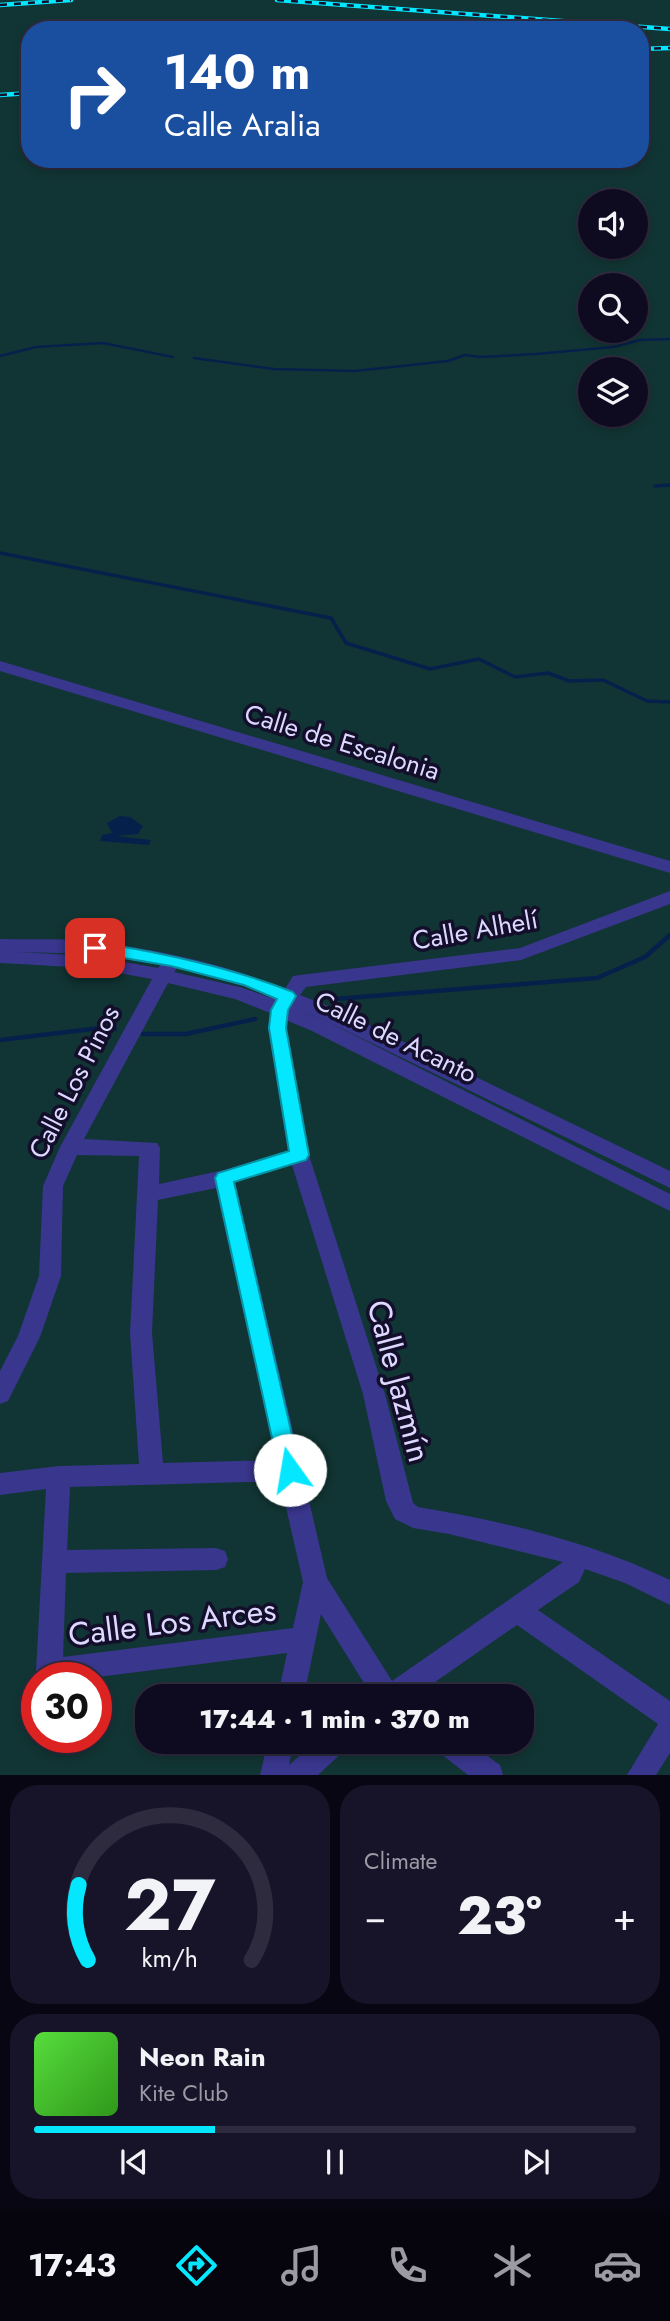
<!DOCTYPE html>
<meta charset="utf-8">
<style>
body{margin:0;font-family:Jost,sans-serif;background:#171329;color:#f1f3f6;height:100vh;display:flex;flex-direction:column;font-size:26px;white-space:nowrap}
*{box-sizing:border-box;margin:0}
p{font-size:23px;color:#9b9aa5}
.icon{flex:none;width:38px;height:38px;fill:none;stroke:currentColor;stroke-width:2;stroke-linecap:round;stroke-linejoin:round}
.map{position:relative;height:1775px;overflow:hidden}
.details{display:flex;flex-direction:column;gap:10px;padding:10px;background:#080612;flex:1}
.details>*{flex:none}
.banner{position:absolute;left:21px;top:21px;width:628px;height:147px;border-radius:28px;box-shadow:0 4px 10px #0003,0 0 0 2px #2e2b3e;background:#1a4fa0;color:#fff;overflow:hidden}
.controls{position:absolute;left:578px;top:189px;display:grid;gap:14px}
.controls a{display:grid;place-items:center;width:70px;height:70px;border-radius:50%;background:#0e0a20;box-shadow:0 4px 10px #0003,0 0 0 2px #2e2b3e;font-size:35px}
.speed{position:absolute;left:21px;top:1662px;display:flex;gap:14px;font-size:35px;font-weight:700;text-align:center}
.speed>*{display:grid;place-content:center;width:91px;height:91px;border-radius:50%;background:#0e0a20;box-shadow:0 4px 10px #0003,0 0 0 2px #2e2b3e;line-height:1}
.speed .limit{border:10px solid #d22;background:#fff;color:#111}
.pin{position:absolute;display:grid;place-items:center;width:60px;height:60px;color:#fff;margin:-30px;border-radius:14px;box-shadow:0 4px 10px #0006}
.me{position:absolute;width:77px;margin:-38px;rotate:347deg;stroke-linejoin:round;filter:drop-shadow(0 0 5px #0008)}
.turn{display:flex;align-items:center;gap:24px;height:147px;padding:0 28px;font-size:32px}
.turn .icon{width:91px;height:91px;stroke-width:2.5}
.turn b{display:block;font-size:49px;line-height:60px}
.big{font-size:52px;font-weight:800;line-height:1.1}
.details .widget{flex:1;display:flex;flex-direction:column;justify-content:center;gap:10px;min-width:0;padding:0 24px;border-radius:28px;background:#171329}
.details .dial{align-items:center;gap:0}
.dial svg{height:182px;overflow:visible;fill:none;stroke:#2e2b3e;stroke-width:7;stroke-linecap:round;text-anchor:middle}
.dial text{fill:#f1f3f6;stroke:none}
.song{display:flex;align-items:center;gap:21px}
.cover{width:84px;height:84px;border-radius:10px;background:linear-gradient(135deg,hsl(110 70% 55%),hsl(110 70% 35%))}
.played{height:7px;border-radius:4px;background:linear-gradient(90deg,#04e7ff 30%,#2e2b3e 30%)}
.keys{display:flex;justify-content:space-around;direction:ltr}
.heat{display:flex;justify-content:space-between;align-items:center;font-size:38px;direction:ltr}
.details .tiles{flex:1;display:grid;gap:10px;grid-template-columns:1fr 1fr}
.widget:last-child{grid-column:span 2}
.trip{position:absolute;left:135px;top:1684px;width:399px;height:70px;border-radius:28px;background:#0e0a20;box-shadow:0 4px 10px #0003,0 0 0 2px #2e2b3e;font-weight:800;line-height:70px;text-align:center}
.tabs{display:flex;height:112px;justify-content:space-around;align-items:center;background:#06040d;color:#9b9aa5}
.tabs .icon{width:49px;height:49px}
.tabs .selected{color:#04e7ff}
.tabs b{font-size:32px;color:#f1f3f6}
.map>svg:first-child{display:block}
</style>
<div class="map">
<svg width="670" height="1775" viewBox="0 0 670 1775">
<rect width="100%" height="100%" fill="#130e2a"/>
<path fill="#113534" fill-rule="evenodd" d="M 0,0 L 670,0 L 670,1775 L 0,1775 ZM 30,30 L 640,30 L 640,159 L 30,159 ZM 590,201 L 635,201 L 635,247 L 590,247 ZM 590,285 L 635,285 L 635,331 L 590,331 ZM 590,369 L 635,369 L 635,415 L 590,415 ZM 37,1678 L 96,1678 L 96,1738 L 37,1738 ZM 147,1696 L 522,1696 L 522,1741 L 147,1741 Z"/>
<polygon fill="#06204c" points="120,816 130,817 143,826 138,834 116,836 151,840 149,845 100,841 102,835 112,833 107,823"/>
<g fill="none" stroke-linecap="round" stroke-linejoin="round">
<g stroke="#06204c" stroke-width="2.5">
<polyline points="0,356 36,347 103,343 173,357"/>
<polyline points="194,358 274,369 355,371 448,361 465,355 480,357 536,354 613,347 640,340 670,339"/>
</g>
<g stroke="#06204c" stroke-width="3.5">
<polyline points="655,486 670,485"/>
<polyline points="0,553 331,618 346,643 430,669 479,659 515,677 548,673 569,681 603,680 647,701 670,702"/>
</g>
<g stroke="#06204c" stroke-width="4.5">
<polyline points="335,999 597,978 645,957 670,935"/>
<polyline points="143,1034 186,1034 255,1019"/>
<polyline points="0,1040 100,1028 115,1029"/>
</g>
<g fill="#39368d" fill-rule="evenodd">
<polygon points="0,661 670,861 670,873 0,671"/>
<path d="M 670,891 L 670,904 L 521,960 L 306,987 L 300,995 L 336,1009 L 670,1171 L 670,1188 L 322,1019 L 292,1007 L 324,1020 L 670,1194 L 670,1211 L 310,1030 L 288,1021 L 286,1028 L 309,1155 L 385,1394 L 413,1503 L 418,1507 C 503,1521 592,1542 670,1580 L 670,1605 L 625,1583 L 585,1569 L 579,1582 L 538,1610 L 670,1701 L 670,1753 L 656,1775 L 627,1775 L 658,1724 L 517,1625 L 415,1696 L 372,1696 L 321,1614 L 304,1696 L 278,1696 L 287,1653 L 90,1678 L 39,1678 L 36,1671 L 46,1489 L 0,1495 L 0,1473 L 59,1466 L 139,1464 L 130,1333 L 139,1156 L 77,1155 L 63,1186 L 61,1276 L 40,1337 L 8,1401 L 0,1404 L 0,1371 L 18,1336 L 39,1276 L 43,1186 L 60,1147 L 152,979 L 91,968 L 0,963 L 0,939 C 32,940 65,938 97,942 C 161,950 225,964 285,989 L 293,976 L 300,975 L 520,948 ZM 17,952 L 95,954 L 160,965 L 158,968 L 91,956 ZM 177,968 L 243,986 L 277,1000 L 240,987 L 174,972 ZM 168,983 L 235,999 L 270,1013 L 268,1028 L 288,1151 L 224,1170 L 159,1184 L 160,1148 L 157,1143 L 84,1139 ZM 292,1165 L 363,1394 L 386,1501 L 395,1519 L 413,1528 L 449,1534 L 563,1562 L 392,1681 L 327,1578 L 235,1182 ZM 216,1188 L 276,1460 L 163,1463 L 152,1333 L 158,1200 ZM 280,1481 L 303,1582 L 293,1628 L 63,1657 L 66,1573 L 216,1570 L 225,1567 L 228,1559 L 225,1551 L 216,1548 L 67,1550 L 70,1487 Z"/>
<polygon points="268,1741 294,1741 289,1765 316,1741 349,1741 345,1750 318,1775 260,1775"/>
<polygon points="432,1741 467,1741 500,1765 503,1775 468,1775 436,1750"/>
</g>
<g stroke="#04e7ff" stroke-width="4.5">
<g id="rail">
<polyline points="277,0 670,29"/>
<polyline points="0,5 71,0"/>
<polyline points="640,49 670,48"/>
<polyline points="0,95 30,93"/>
</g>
</g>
<use href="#rail" stroke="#130e2a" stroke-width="2.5" stroke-dasharray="7" stroke-linecap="butt"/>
</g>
<path fill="#04e7ff" stroke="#0396a6" stroke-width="2" d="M 95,942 C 163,953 229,967 293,992 L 296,996 L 288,1010 L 286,1028 L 309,1155 L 306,1160 L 234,1182 L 300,1470 L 297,1477 L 290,1480 L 282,1477 L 279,1470 L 215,1178 L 218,1173 L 289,1151 L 269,1028 L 271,1010 L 277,999 L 244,985 L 171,966 L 89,952 L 87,948 Z"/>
<g text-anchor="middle" stroke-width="7" stroke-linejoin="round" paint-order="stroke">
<g font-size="26" fill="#dcd8ff" stroke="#130e2a">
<text transform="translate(342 742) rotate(17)" y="9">Calle de Escalonia</text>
<text transform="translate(475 930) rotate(-10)" y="9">Calle Alhelí</text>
<text transform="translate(396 1037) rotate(26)" y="9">Calle de Acanto</text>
<text transform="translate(74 1082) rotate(-63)" y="9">Calle Los Pinos</text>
</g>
<g font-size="32" fill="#dcd8ff" stroke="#130e2a">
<text transform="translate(399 1381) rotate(75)" y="11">Calle Jazmín</text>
<text transform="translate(172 1622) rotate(-7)" y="11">Calle Los Arces</text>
</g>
</g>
</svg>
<div class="controls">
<a><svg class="icon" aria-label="sound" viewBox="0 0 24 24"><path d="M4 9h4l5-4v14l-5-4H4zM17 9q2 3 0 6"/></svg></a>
<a><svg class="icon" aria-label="search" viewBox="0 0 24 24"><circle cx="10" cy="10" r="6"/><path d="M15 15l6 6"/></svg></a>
<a><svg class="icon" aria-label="layers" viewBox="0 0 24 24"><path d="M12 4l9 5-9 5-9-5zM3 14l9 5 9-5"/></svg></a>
</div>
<div class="speed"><div class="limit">30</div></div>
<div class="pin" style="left:95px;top:948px;background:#d93025"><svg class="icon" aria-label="arrive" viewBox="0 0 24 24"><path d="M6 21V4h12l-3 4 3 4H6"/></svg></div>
<svg class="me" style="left:290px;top:1470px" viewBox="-20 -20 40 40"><circle r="19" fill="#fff"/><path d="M0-13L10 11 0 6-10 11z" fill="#04e7ff"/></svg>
<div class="trip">17:44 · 1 min · 370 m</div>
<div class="banner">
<div class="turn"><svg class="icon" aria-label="right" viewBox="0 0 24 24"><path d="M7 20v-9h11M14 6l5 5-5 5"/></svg><div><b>140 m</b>Calle Aralia</div></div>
</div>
</div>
<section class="details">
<div class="tiles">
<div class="widget dial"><svg viewBox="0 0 100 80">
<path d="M14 69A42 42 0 1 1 86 69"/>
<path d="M14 69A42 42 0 0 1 10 36" stroke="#04e7ff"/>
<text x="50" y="56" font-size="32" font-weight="700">27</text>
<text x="50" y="72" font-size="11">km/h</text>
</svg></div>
<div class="widget"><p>Climate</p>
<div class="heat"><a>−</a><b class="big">23°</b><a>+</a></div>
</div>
<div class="widget">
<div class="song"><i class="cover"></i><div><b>Neon Rain</b><p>Kite Club</p></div></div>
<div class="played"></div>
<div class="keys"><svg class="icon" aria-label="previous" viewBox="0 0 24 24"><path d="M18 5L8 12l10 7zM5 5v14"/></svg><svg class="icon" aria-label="pause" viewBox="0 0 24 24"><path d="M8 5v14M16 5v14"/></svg><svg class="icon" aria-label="next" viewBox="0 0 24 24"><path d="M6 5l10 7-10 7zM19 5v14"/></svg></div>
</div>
</div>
</section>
<nav class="tabs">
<b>17:43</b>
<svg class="icon selected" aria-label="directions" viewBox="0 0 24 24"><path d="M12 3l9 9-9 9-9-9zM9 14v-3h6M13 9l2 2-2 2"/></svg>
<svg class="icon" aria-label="music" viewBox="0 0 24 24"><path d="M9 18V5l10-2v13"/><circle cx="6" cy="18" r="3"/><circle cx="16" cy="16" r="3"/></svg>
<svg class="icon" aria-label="phone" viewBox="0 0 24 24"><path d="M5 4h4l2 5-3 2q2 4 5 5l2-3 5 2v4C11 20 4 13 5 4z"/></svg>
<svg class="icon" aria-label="climate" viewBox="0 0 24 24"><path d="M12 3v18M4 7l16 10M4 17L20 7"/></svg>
<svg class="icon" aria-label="car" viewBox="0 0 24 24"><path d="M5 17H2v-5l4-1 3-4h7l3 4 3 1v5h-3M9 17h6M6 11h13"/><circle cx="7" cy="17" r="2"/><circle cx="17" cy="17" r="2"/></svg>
</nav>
